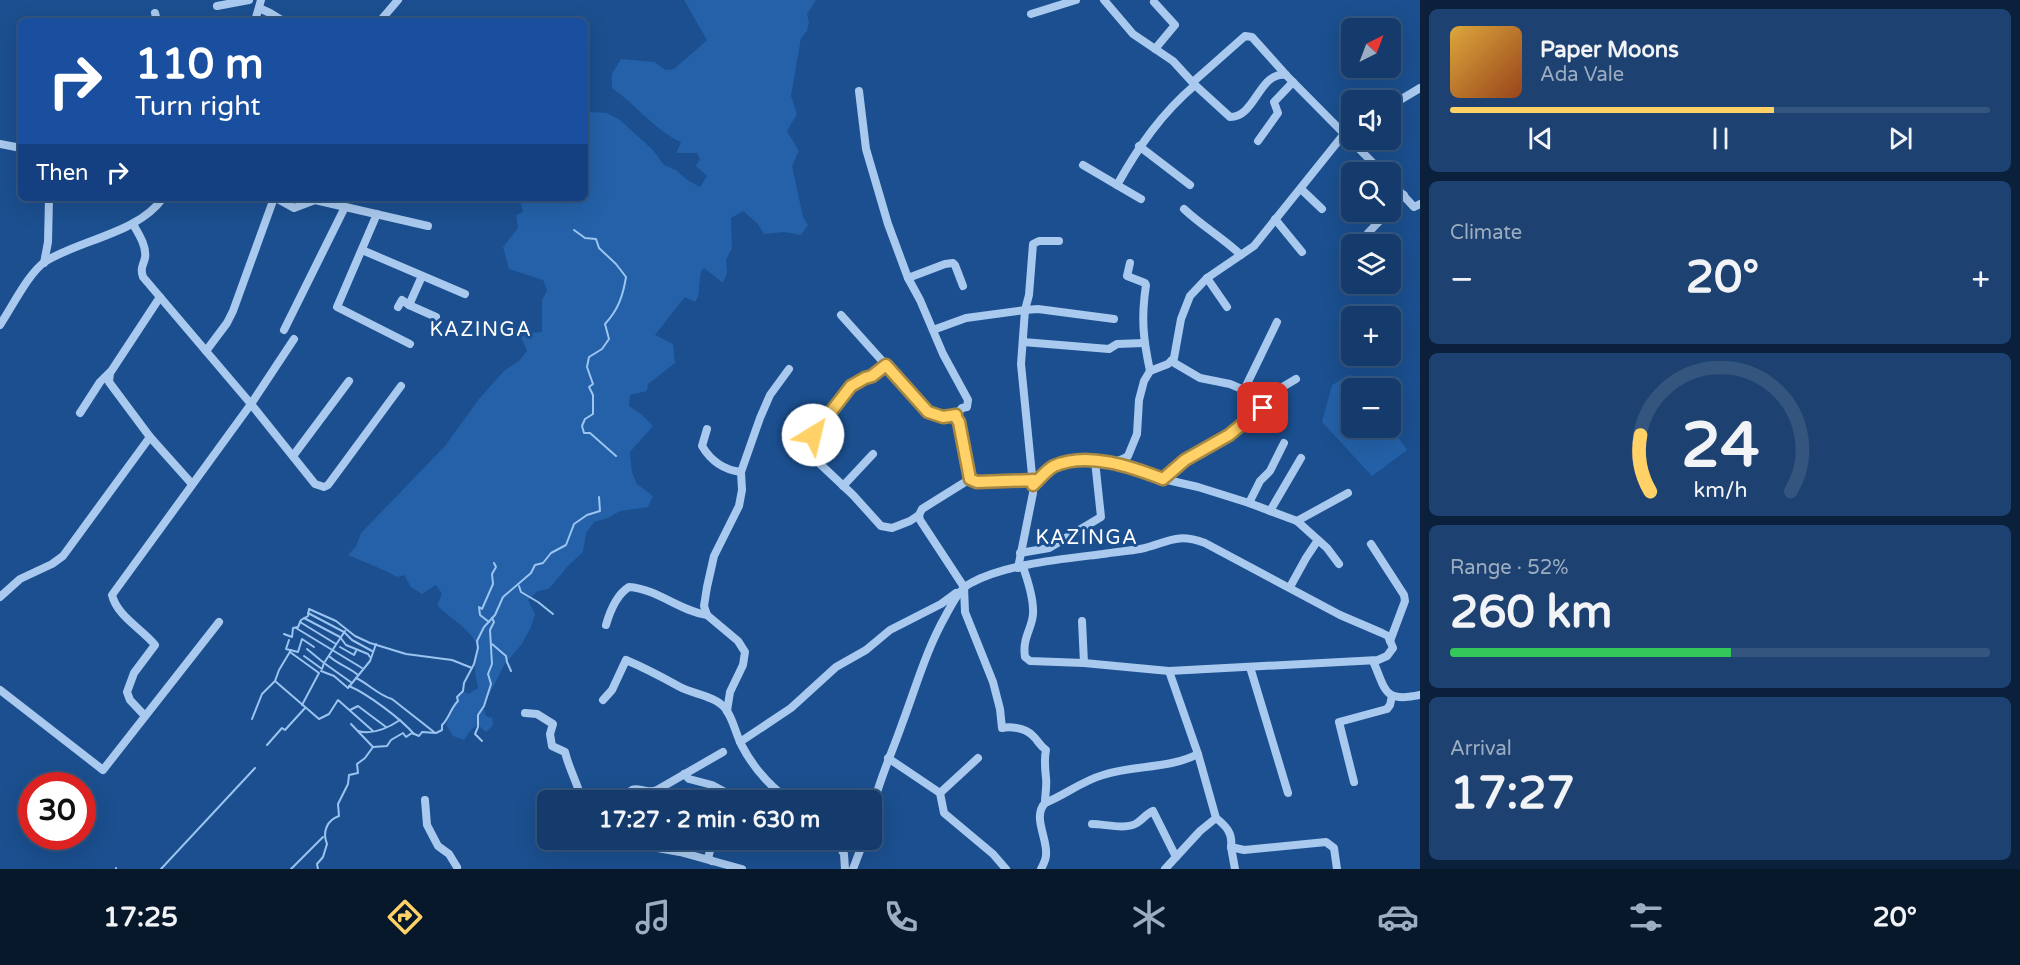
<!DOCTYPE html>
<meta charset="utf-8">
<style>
body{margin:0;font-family:"Varela Round",sans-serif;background:#1d4271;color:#f1f3f6;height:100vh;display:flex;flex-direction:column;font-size:22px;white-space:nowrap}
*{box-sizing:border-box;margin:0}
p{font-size:20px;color:#9dadc1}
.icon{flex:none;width:33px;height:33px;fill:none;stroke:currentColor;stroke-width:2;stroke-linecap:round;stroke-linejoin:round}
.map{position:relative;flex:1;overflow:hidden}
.details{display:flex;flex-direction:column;gap:9px;padding:9px;background:#0b203b;width:600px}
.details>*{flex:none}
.banner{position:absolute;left:18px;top:18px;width:570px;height:183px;border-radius:9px;box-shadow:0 6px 24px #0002,0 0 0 2px #33557e;background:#1a4fa0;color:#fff;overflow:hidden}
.needle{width:39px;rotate:42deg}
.tools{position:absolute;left:1341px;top:18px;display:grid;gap:12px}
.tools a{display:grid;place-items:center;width:60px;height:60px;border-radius:9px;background:#143b6b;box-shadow:0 6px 24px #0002,0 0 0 2px #33557e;font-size:30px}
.speed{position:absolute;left:18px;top:772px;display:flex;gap:12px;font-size:30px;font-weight:700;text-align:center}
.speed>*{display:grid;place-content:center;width:78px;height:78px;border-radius:50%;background:#143b6b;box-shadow:0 6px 24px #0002,0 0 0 2px #33557e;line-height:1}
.speed .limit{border:9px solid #d22;background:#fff;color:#111}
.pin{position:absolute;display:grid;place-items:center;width:51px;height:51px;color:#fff;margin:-26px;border-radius:12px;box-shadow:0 3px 9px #0006}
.me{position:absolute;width:66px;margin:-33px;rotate:36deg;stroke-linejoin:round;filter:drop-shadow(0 0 4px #0008)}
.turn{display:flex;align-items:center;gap:21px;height:126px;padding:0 18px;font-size:27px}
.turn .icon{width:78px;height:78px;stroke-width:2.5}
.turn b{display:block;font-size:42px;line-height:51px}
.then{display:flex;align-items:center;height:57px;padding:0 18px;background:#0003;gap:12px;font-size:22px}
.big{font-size:45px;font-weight:700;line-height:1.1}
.details .tile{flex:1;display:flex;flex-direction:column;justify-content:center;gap:9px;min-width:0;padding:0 21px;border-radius:9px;background:#1d4271}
.details .dial{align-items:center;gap:0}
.dial svg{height:156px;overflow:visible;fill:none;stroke:#33557e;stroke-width:7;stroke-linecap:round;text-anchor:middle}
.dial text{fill:#f1f3f6;stroke:none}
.song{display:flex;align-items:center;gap:18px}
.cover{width:72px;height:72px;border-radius:9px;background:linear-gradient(135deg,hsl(40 70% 55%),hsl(20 70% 35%))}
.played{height:6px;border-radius:3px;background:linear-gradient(90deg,#ffd166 60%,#33557e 60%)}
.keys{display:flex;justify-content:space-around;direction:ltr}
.heat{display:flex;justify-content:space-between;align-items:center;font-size:33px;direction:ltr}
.charge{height:9px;border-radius:4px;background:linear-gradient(90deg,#34c759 52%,#33557e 0)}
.trip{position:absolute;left:537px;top:790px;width:345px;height:60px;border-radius:9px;background:#143b6b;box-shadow:0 6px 24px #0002,0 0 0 2px #33557e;font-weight:700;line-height:60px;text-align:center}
.menu{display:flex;height:96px;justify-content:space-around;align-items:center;background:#08182b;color:#9dadc1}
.menu .icon{width:42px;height:42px}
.menu .selected{color:#ffd166}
.menu b{font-size:27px;color:#f1f3f6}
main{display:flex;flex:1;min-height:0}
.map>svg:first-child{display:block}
</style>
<main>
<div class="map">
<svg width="1420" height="869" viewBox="0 0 1420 869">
<rect width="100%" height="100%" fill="#1b4f8f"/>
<g fill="#2461a8">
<path d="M 684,0 L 816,0 L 807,14 L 809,22 L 807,31 L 801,38 L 791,96 L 797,114 L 787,131 L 799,151 L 792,166 L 803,217 L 808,225 L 801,235 L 784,232 L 764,234 L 757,223 L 743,211 L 731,218 L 732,248 L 726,260 L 727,273 L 723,283 L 704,268 L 701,271 L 698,297 L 695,302 L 685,297 L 655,335 L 673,344 L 675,363 L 648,384 L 647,391 L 630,395 L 629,406 L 641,414 L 653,426 L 630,452 L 632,472 L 637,484 L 653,496 L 648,507 L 620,511 L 608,518 L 594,522 L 586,533 L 583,552 L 568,566 L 549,589 L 538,591 L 528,600 L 535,614 L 531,627 L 522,644 L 504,665 L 483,707 L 486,716 L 492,718 L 493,725 L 486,732 L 478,725 L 471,730 L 464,740 L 453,736 L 446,725 L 457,698 L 463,691 L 468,694 L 478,688 C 475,676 473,659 478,648 C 472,629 450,619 437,605 L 442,594 L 436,585 L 422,594 L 411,587 L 404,575 L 397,577 L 388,572 L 348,555 L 356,546 L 361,533 L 445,446 L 479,399 L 504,371 L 519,361 L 527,351 L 521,337 L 529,333 L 542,332 L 542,300 L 547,290 L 543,280 L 509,269 L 503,247 L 518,228 L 516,215 L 523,212 L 521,204 L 523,198 L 530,200 L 547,198 L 585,198 L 585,140 L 588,112 L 607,113 L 620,120 L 653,150 L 664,165 L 676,170 L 686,179 L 700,187 L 707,176 L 696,166 L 700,159 L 697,153 L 676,153 L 681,142 C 657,132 635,104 612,88 L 612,74 L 621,59 L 655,62 L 665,70 L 674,69 L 707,40 Z"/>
<polygon points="1349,375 1362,380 1364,388 1352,388 1352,428 1391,427 1407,450 1372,476 1322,422 1332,385"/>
</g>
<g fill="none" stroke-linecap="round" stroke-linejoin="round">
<g stroke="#9cc4f0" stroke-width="2">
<path d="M 574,230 L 585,238 L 596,239 L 599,248 L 616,264 L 626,277 C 623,296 618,310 605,324 L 609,339 L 602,349 L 589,357 L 587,367 L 593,384 L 589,387 L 593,395 L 593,414 L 585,419 L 582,426 L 584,433 L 590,433 L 616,456"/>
<polyline points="519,586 521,592 538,602 553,614"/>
<polyline points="308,613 344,632 352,640 372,651"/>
<polyline points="304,618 340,637 346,645 368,654 370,657"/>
<polyline points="300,622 336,644"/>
<polyline points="489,622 480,615 479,607 482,609 493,584 492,574 496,567 494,563"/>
<polyline points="296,628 362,668"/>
<polyline points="345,631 324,663 352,683"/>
<polyline points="284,634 292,637 293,628 298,627 301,620 308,616 309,609 336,621 355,636 370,643 406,654 452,660 472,668"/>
<polyline points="289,640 286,649 298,652 302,639 314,647"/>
<polyline points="492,644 506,656 507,662 511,671"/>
<polyline points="340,647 354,655 356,651"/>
<polyline points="290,652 319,673 302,705"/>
<polyline points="304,656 322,669 324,663 307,649"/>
<path d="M 329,656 C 337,664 349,667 358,675"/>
<polyline points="321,671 334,676 348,688 370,661 376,644"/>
<path d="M 356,678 C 369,684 378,695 392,699 L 434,732"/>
<polyline points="275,681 319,719 329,714 338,700 373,731"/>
<path d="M 349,686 C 368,694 401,719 414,734"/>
<polyline points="350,710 358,706 386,727"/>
<polyline points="252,719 262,694 275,681 279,670 291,650"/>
<polyline points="351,724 373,747"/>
<path d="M 358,731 C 372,735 388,728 400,720"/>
<polyline points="482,741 475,734 478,727 478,715 484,706 491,684 488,674 492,664 490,630 494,622 492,618"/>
<polyline points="267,745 282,728 285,730 305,708"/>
<polyline points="116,869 116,868"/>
<polyline points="161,869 255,768"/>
<polyline points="291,869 323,837"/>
<path d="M 318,869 L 317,864 L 323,857 L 327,844 C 322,832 327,820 339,816 L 338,804 L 348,784 L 349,775 L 358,773 L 357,764 L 365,758 L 373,747 L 387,746 L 391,740 L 403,733 L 406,737 L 412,733 L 419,736 L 422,732 L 436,733 L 442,730 L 442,725 C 449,719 450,709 458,701 L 457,697 L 463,691 L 464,683 L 474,664 L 478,648 L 477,641 L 484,627 L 495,615 L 503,597 L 531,573 L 535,565 L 543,563 L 551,553 L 566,545 L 574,524 L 587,515 L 600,511 L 599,497"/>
</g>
<g stroke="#a9c9ee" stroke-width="8">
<path d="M 1104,0 L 1133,34 L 1173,61 L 1195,85 L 1230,117 C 1256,117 1259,71 1286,75"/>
<polyline points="1154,2 1175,25 1155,49"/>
<polyline points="217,6 249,0"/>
<polyline points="259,8 270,13 283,21"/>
<polyline points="155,13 157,21"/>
<polyline points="1031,14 1076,0"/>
<polyline points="255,21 261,0"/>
<polyline points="380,21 398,0"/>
<polyline points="1193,82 1245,36 1252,37 1286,75 1382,172"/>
<polyline points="859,91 866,149 888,224 908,278 920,300 943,354 968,400 967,407 962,408 955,416"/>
<polyline points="1390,106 1420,88"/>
<polyline points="1258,141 1278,113 1274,102 1293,82"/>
<polyline points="0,144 21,148"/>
<polyline points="1139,146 1190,185"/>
<polyline points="1083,165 1117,185"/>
<polyline points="1390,181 1414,207 1420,204"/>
<polyline points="1301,189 1322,209"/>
<polyline points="276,198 294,208 315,200 428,226"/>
<path d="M 1141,199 L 1117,185 C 1139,146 1161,114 1195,85"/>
<path d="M 1184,209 C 1202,226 1223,238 1241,255"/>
<polyline points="1390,209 1404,195"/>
<polyline points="377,214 337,307 410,344"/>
<polyline points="1275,219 1302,252"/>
<path d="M 133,224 C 138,233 147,246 145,258 C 143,266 140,268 143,277 L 251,404 L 315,484 L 324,487 L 328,485 L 401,386"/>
<polyline points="1371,244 1368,241 1368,233 1388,212"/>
<polyline points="362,250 465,294"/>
<polyline points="44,263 48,242 49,198"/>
<path d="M 1130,263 L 1127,276 L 1145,283 L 1146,285 C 1141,318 1143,338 1150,371"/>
<polyline points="908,278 945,264 953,263 955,265 963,286"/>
<polyline points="1207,278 1227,307"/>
<polyline points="160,297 110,373 109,382 150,437 192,484"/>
<polyline points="409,305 436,317"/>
<polyline points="398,307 402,300 409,305 422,276"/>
<polyline points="841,315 928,412 943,417 956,415 955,416 959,421 970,479 982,483 1034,480"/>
<path d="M 0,325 C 12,307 29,272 46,261 C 83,239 138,233 163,198"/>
<polyline points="284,330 345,207"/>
<polyline points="933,330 966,318 1025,310 1029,295 1033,244 1039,241 1059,241"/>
<polyline points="1023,342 1109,349 1117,344 1144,343"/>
<polyline points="206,351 227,323 233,311 274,198"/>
<polyline points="1244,390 1277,322"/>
<polyline points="1259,401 1296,379"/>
<polyline points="80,413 100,382 109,373"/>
<path d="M 707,429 L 702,446 C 711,461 724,470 741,472"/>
<polyline points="805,444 851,386 865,378 872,376 886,365"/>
<polyline points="293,456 349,381"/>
<polyline points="1115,462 1163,479 1198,487 1249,503 1297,521 1327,548 1339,564"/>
<polyline points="819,463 853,495 881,526 892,528 910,521 919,515"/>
<path d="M 970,479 L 922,509 L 919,515 L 920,520 L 964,587 L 965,612 L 993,682 L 1000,709 L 1002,728 C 1010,726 1025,728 1032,735 C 1038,740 1039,745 1046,750 C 1044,759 1045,769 1046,778 C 1047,786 1045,795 1045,803"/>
<polyline points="1163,479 1185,460 1229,435 1252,417 1264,411 1263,408 1265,405 1244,390 1230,384 1200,378 1171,361"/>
<polyline points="1033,485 1021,364 1025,310 1038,309 1114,319"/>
<polyline points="843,486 873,454"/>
<polyline points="1249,503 1260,481 1270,471 1284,443"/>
<polyline points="1270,511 1301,458"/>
<polyline points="1297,521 1348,493"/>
<polyline points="1371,544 1404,595 1405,601 1390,641"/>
<polyline points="1020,553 1049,548 1101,517 1095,461"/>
<path d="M 1018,568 L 1033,493 L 1033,485 C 1040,479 1046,470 1054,466 C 1076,456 1111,469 1128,456 L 1137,434 L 1139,400 L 1144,381 L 1150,371 L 1168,364 L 1174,358 L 1181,319 L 1190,296 L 1207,278 L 1254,246 L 1344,134 L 1352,129"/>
<polyline points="1290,587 1306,558 1318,540"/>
<polyline points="0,597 20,579 52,564 63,556 150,437"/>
<polyline points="1082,621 1084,663"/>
<path d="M 606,625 C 610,611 616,595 629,587 C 657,589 680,611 707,615"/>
<path d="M 1373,661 C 1386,690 1383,703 1420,695"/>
<polyline points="1250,667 1288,793"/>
<polyline points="0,690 103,770 219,622"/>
<path d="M 603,700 L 612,690 L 626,660 C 645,668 662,677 680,687 C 693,694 715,696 725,708 C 734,720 735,733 742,746 C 753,767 771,787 790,801"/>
<polyline points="727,711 730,692 743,665 745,652 738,641 707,615 704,606 707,587 714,556 739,506 742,490 741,472 760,418 770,395 789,369"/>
<path d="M 525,713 L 537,714 L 553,724 L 550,734 L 552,746 L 565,752 C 569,769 578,784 582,801"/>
<path d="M 145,716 L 130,700 L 127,692 L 134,673 L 155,645 C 142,629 117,616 112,595 L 251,404 L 294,339"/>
<polyline points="740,742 791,708 836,667 866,650 890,630 941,604 956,593"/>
<polyline points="888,758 940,793 944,813 993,854 1006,869"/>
<polyline points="684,774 689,779 712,785 725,792 721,801"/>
<polyline points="1354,782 1339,722 1387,709 1390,705 1392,696"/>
<polyline points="940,793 978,758"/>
<polyline points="425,800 427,825 438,846 449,854 457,867"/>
<path d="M 621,801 C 624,798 628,792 632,790 C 639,787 647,794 657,790 L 723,752"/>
<path d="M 872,810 C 879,780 892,753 902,724 C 916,687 926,650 946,615 C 952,604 959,589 971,583 C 1006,564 1063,559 1103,554 C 1115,552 1128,551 1140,549 C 1168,543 1175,532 1205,543 L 1340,615 L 1382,633 L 1388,636 L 1393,648 L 1387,656 L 1378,660 L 1169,671 L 1084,663 L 1030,661 L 1025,657 C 1022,638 1032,629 1033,614 C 1034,599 1028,581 1023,567"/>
<path d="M 1216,818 C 1226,826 1233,833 1231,847 L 1244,850 L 1326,842 L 1334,848 L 1337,869"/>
<path d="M 1092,824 C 1105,824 1126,830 1137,823 C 1143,819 1146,814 1153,811 L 1176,857"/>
<polyline points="613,840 680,852 742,869"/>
<polyline points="836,840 844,854 845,869"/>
<polyline points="1231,847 1235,869"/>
<polyline points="712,861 708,858 713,840"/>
<polyline points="853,869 864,840"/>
<path d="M 1041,869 C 1043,865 1046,860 1046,855 C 1048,839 1032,817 1045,803 C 1065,795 1082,781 1103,775 C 1134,765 1169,769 1198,754"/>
<polyline points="1165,869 1200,831 1216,818 1198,754 1169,671"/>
</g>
</g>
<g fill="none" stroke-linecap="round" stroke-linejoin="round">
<g stroke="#a68842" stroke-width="15">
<path id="route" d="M 813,435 L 851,386 L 865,378 L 872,376 L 886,365 L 928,412 L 943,417 L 956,415 L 955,416 L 959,422 L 970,479 L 977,482 L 1034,480 L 1033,485 C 1040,479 1046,470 1054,466 C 1087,451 1132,467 1163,479 L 1185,460 L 1229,435 L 1251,417 L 1264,411 L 1263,408"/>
</g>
<use href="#route" stroke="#ffd166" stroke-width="10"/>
</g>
<g text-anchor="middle" stroke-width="6" stroke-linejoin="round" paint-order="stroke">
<g font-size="20" letter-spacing="1.5" fill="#fff" stroke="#1b4f8f">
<text x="481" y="336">KAZINGA</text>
<text x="1087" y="544">KAZINGA</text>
</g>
</g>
</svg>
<div class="tools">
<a><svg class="needle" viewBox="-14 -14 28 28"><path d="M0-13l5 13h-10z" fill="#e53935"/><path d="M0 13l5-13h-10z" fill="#9dadc1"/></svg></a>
<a><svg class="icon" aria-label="sound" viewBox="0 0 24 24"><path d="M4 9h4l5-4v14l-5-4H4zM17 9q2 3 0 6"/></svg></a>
<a><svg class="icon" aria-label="search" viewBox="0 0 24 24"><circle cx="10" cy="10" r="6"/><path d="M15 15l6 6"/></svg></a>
<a><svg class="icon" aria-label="layers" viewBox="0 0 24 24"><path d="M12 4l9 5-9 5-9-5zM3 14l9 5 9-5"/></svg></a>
<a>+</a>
<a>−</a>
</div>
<div class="speed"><div class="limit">30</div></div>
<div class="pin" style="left:1263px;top:408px;background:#d93025"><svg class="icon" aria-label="arrive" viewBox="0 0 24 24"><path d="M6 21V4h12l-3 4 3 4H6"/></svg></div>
<svg class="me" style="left:813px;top:435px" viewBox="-20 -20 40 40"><circle r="19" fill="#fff"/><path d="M0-13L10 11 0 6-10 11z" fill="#ffd166"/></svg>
<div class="trip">17:27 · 2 min · 630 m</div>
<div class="banner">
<div class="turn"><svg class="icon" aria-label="right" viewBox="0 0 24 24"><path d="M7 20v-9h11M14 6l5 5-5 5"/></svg><div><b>110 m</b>Turn right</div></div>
<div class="then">Then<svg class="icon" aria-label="right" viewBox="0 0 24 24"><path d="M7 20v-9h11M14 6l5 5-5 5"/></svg></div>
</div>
</div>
<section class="details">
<div class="tile">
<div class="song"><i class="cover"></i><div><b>Paper Moons</b><p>Ada Vale</p></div></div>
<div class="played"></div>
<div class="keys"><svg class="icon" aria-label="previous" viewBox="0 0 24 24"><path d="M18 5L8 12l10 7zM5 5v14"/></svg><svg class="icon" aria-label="pause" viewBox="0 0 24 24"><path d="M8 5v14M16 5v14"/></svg><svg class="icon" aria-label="next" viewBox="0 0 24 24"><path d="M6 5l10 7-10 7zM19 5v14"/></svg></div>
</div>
<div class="tile"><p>Climate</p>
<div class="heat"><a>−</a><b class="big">20°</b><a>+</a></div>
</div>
<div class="tile dial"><svg viewBox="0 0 100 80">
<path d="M14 69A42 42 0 1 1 86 69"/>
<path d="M14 69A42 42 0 0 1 9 40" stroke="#ffd166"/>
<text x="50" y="56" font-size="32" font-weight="700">24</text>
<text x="50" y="72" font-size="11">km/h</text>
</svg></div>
<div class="tile"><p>Range · 52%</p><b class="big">260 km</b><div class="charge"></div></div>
<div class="tile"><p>Arrival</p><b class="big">17:27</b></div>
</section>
</main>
<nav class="menu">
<b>17:25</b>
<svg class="icon selected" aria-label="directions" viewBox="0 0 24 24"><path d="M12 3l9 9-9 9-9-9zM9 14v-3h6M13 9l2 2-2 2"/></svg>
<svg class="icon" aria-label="music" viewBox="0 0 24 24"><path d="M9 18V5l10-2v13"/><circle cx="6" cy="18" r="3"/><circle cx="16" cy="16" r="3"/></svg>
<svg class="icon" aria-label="phone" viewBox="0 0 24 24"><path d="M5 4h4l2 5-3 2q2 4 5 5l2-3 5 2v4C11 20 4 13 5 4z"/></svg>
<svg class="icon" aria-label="climate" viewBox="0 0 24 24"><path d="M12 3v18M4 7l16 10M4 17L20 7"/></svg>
<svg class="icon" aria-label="car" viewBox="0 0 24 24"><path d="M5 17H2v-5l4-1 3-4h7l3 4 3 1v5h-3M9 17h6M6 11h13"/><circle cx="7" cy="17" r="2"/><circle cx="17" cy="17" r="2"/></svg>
<svg class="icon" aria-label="filters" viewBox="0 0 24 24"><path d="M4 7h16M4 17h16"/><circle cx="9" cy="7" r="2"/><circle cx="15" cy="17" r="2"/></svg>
<b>20°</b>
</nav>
